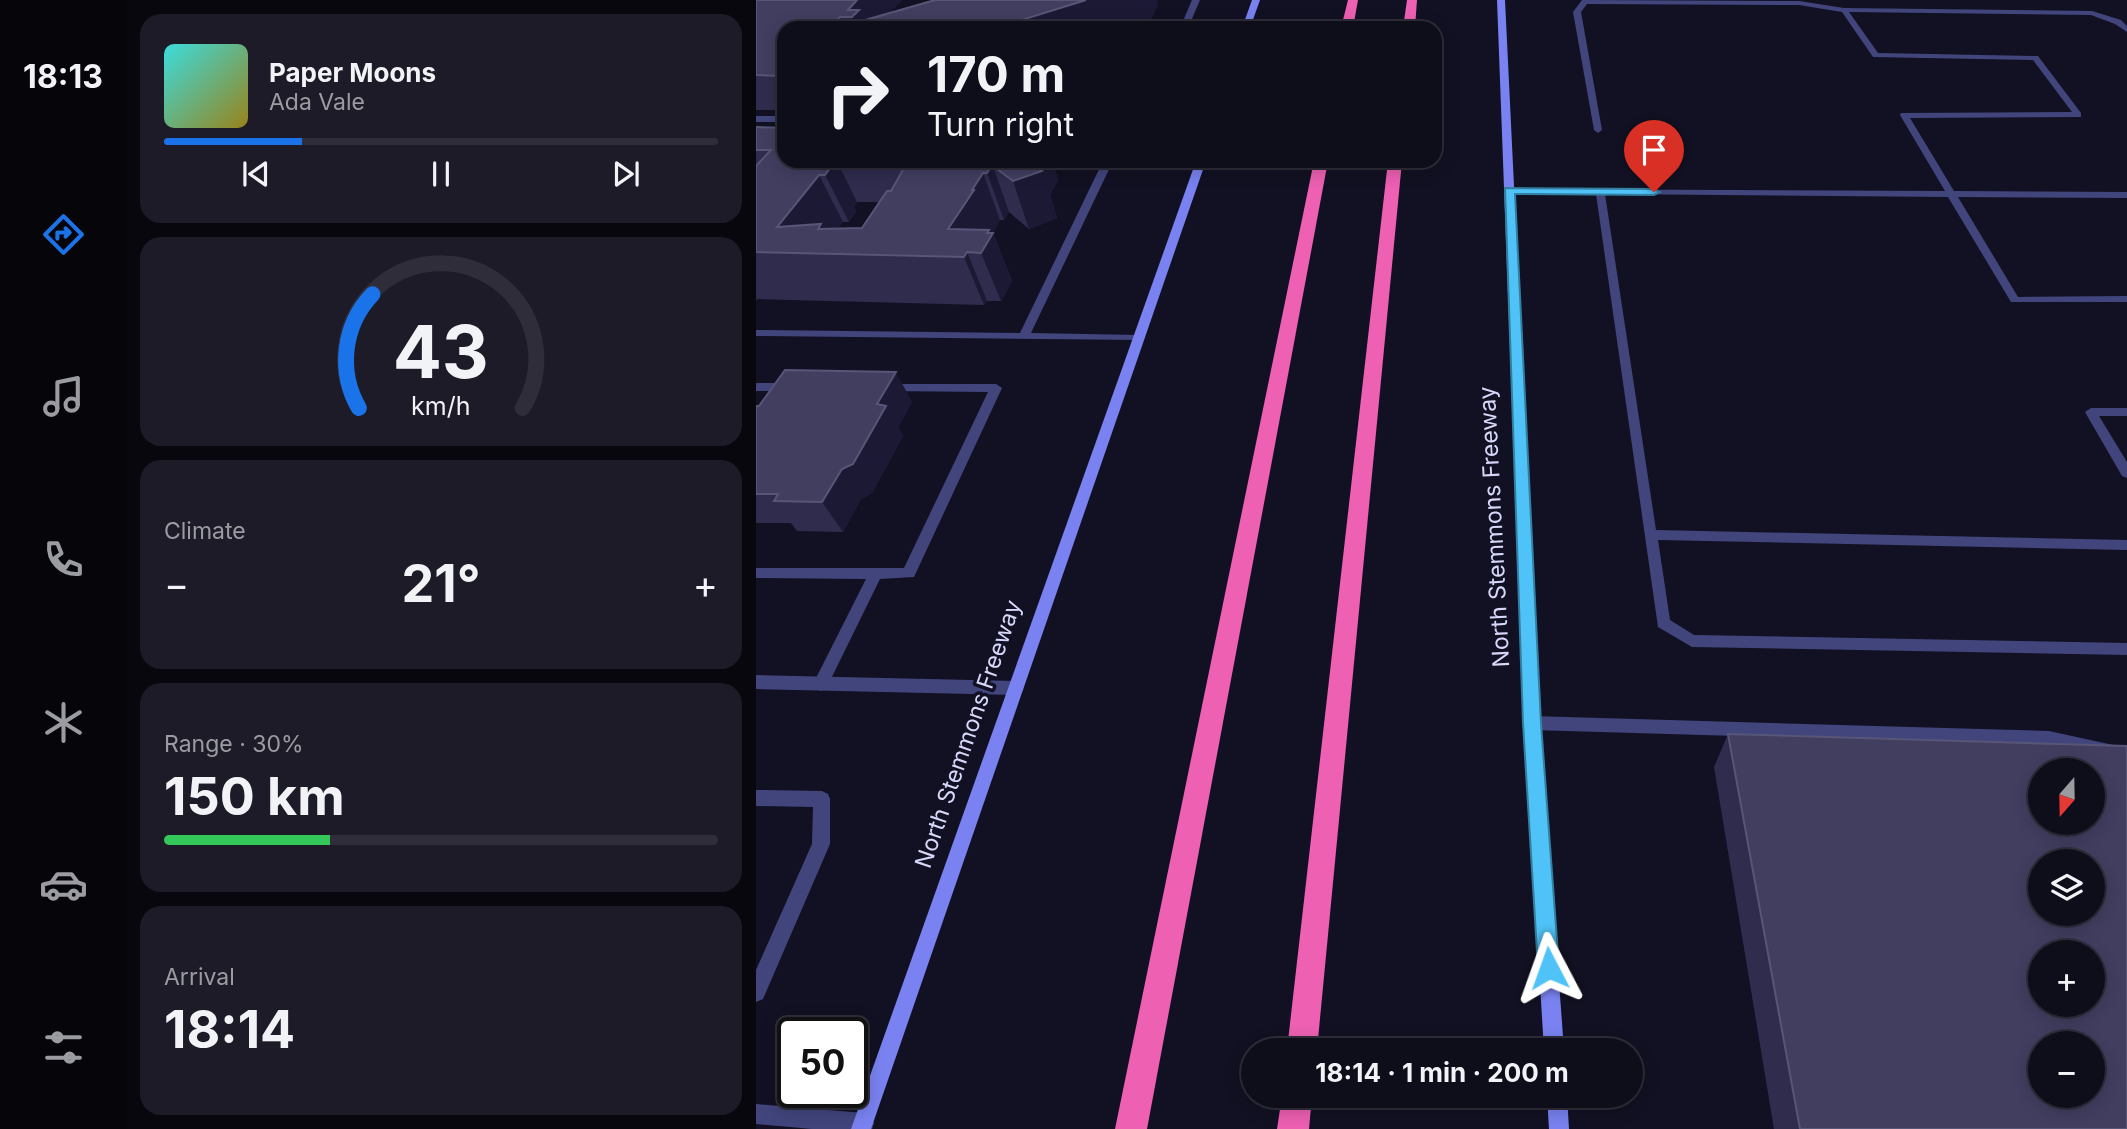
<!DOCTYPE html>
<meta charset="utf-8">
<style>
body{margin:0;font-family:Inter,sans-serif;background:#1c1b27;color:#f1f3f6;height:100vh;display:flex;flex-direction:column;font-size:26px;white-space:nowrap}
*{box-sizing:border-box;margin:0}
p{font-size:23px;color:#9b9ca2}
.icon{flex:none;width:38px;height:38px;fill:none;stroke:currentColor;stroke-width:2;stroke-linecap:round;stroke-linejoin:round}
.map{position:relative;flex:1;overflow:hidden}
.sheet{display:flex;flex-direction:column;gap:14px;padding:14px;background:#08070e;width:630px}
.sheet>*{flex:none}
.banner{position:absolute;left:21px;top:21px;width:665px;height:147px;border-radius:21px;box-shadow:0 4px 18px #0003,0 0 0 2px #2e2d39;background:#0e0d1a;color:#f1f3f6;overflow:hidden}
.needle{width:46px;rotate:200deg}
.buttons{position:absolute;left:1272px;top:758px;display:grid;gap:14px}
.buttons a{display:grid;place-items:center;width:77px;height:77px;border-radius:50%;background:#0e0d1a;box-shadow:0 4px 18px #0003,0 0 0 2px #2e2d39;font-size:35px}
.speed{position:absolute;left:21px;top:1017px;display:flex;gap:14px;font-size:35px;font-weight:700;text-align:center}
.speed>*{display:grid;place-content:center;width:91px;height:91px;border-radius:50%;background:#0e0d1a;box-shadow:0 4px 18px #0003,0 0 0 2px #2e2d39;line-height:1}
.speed .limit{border:4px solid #111;border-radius:10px;background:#fff;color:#111}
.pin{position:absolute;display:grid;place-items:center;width:60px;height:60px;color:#fff;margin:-72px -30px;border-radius:50% 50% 50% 0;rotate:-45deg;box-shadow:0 0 7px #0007}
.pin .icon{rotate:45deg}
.me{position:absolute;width:77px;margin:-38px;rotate:356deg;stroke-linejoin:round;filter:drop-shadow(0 0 5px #0008)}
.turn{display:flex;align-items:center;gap:24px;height:147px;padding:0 35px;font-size:32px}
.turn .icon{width:91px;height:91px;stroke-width:2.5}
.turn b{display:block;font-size:49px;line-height:60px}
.big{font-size:52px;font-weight:700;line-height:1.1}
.sheet .tile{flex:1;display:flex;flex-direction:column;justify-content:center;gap:10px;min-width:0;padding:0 24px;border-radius:21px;background:#1c1b27}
.sheet .dial{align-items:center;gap:0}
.dial svg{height:182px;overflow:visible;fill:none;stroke:#2e2d39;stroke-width:7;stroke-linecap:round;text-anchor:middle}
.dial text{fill:#f1f3f6;stroke:none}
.song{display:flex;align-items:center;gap:21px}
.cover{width:84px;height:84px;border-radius:10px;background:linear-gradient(135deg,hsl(180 70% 55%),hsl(50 70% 35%))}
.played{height:7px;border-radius:4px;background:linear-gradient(90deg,#1a73e8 25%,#2e2d39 25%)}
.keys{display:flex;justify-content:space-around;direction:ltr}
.heat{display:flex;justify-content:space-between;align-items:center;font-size:38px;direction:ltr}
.charge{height:10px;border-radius:5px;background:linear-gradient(90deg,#34c759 30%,#2e2d39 0)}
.trip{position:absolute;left:485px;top:1038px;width:402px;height:70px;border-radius:35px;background:#0e0d1a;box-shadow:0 4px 18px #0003,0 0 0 2px #2e2d39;font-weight:700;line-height:70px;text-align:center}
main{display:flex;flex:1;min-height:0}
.tabs{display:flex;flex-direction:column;width:126px;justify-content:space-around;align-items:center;background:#06050a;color:#9b9ca2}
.tabs .icon{width:49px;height:49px}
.tabs .current{color:#1a73e8}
.tabs b{font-size:32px;color:#f1f3f6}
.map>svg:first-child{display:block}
</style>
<main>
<nav class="tabs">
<b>18:13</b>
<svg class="icon current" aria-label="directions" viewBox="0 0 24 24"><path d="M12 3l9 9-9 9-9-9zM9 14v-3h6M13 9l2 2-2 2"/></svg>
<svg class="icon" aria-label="music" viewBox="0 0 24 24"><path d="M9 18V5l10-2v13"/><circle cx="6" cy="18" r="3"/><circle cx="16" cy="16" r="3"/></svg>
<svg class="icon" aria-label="phone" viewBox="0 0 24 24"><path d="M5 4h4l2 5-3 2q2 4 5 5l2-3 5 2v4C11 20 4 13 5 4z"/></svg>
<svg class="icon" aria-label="climate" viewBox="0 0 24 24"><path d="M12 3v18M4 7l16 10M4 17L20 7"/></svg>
<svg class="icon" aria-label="car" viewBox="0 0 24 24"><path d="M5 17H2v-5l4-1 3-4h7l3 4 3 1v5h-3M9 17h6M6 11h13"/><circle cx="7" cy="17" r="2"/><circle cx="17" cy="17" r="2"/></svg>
<svg class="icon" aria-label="filters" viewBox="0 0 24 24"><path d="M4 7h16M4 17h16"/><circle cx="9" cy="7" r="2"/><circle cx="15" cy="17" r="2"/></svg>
</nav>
<section class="sheet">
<div class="tile">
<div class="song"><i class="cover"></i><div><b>Paper Moons</b><p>Ada Vale</p></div></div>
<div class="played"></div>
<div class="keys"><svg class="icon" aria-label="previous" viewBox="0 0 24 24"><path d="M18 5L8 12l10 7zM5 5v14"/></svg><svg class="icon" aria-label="pause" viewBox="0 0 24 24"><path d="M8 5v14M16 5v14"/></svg><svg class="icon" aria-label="next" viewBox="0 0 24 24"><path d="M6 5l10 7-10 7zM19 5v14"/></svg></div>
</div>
<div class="tile dial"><svg viewBox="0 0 100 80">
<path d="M14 69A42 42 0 1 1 86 69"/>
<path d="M14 69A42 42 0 0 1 20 19" stroke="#1a73e8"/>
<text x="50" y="56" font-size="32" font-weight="700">43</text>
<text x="50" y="72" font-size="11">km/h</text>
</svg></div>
<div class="tile"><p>Climate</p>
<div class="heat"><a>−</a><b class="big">21°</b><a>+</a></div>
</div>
<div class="tile"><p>Range · 30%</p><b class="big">150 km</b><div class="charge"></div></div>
<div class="tile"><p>Arrival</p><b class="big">18:14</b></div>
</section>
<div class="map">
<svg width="1371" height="1129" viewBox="0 0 1371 1129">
<rect width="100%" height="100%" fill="#121123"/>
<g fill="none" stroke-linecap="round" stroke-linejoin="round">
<g fill="#41457c" fill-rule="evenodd">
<polygon points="436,0 444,0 432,28 424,28"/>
<polygon points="826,0 1043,1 1088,8 1336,11 1365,20 1371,26 1371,32 1359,24 1335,15 1093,12 1122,53 1282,56 1325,113 1325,117 1154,118 1198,191 1371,192 1371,198 1202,197 1262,297 1371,296 1371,302 1255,302 1192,197 849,194 900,530 1371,540 1371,550 902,540 914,620 938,635 1371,643 1371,655 936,647 902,627 840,194 753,194 748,191 750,189 1189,191 1144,115 1145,113 1316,112 1277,60 1117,57 1086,12 1043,5 831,4 825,12 846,130 842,133 838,130 817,12"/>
<rect x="0" y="116" width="28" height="6"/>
<polygon points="347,161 357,161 275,333 383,335 389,338 387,340 0,336 0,330 264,333"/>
<polygon points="0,383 35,383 41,387 35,391 0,391"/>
<polygon points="132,384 240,384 246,388 158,577 124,579 70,689 65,691 60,689 57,684 110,579 0,578 0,568 148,568 232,392 128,391 128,385"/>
<polygon points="1335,408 1371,408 1371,416 1343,416 1371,462 1371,478 1366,476 1329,412"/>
<polygon points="776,716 1293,731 1371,748 1371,762 1293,745 776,730 770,728 768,723 770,718"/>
<polygon points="0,790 66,791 72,794 74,799 74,844 7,999 0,1002 0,970 56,844 57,807 0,806"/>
<polygon points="0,1104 108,1113 115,1116 118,1123 116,1129 56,1129 0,1124"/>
</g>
<polygon fill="#41457c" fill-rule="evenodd" points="0,675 260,681 265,683 268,688 265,693 260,695 0,689"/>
<g fill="#7982f0" fill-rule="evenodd">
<polygon points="496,0 504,0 494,28 486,28"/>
<polygon points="741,0 749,0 784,723 808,1050 788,1050 768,723"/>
<polygon points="440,161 450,161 115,1129 95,1129"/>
<polygon points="791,1096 811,1096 813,1129 793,1129"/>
</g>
<g fill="#ed60b2" fill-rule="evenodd">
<polygon points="592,0 602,0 597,28 585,28"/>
<polygon points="651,0 661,0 659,28 647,28"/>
<polygon points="558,161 572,161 391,1129 359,1129"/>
<polygon points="632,161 646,161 561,1050 531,1050"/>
<polygon points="526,1096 556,1096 553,1129 521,1129"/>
</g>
</g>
<g fill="#2f2c4e" fill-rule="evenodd">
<polygon points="0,0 146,0 133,13 402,6 390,26 383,28 28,28 28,110 0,110"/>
<path d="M 0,127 L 28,161 L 296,161 L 302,180 L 294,195 L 301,218 L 273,229 L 253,212 L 248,220 L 244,220 L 237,233 L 256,281 L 245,301 L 231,301 L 228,305 L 1,299 L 0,301 ZM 101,202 L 124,202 L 106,228 L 82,228 L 87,222 L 93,222 L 100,211 L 98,207 Z"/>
<polygon points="156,402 142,427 147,436 116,493 105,499 87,532 41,531 35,523 0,523 0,406"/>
<polygon points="972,734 1371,1129 1018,1129 958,767"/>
</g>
<g fill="#1c1935">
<polygon points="101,0 146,0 119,28 101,28 92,10"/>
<polygon points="330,0 401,0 402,6 390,26 383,28 240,28"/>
<polygon points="84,17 89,28 73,28"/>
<polygon points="28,72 28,83 24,76"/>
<polygon points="71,161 81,161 101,202 98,207 100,211 93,222 69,175"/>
<polygon points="235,161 238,161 241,170 237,166 253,212 248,220 231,173"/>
<polygon points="280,161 296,161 302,180 294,195 301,218 273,229 257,181 283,172"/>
<polygon points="227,173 244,220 236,235 237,233 256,281 245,301 225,253 211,252 231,301 228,305 208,257 192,229"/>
<polygon points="63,175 87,222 74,240 21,227"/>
<polygon points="140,372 156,402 142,427 147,436 116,493 105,499 87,532 66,502"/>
</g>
<g fill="#413e60" stroke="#585678" stroke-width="2" fill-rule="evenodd">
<polygon points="0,0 101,0 92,10 103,10 96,17 84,17 73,28 28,28 28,72 24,76 0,75"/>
<polygon points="179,0 330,0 240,28 100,28 106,21"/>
<polygon points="0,127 28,128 28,161 74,161 71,164 77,164 69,175 63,175 21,227 65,224 62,229 106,228 131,191 135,191 152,161 235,161 234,163 237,163 231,173 227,173 216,190 218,190 192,229 233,230 231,233 237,233 225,253 211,252 208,257 0,252 0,166 15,150 0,150"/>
<polygon points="241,161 273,161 286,171 257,181 237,166 244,163"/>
<polygon points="29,370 140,372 121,404 130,406 97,464 86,469 66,502 18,501 22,494 0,494 0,406 3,406"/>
<path d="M 972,734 L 1371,746 L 1371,1129 L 1044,1129 ZM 1284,770 L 1337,770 L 1337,822 L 1284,822 ZM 1284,861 L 1337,861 L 1337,914 L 1284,914 ZM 1284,952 L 1337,952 L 1337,1004 L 1284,1004 ZM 1284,1043 L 1337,1043 L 1337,1096 L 1284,1096 Z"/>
</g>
<polygon fill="#4fc3f7" stroke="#337fa1" stroke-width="2" points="749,188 898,189 904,192 898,195 759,194 785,723 803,968 800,976 793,979 785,976 782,968 767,723"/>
<g text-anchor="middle" stroke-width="7" stroke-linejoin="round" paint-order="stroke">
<g font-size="23" fill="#d7d7fa" stroke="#121123">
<text transform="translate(738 527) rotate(-93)" y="8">North Stemmons Freeway</text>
<text transform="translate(212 734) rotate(-71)" y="8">North Stemmons Freeway</text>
</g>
</g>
</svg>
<div class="buttons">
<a><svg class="needle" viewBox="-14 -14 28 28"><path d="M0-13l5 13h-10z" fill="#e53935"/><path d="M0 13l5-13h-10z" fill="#9b9ca2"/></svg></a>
<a><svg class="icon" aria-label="layers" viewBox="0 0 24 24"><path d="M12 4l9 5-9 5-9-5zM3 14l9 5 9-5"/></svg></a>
<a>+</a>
<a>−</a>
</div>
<div class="speed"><div class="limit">50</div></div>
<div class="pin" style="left:898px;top:192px;background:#d93025"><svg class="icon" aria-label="arrive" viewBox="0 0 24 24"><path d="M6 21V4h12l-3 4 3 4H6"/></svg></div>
<svg class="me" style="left:793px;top:968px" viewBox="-20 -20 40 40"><path d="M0-17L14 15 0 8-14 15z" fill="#4fc3f7" stroke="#fff" stroke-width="4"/></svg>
<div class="trip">18:14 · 1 min · 200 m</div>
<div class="banner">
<div class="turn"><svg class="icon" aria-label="right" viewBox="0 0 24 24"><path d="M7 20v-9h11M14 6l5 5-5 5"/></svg><div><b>170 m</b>Turn right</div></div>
</div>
</div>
</main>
